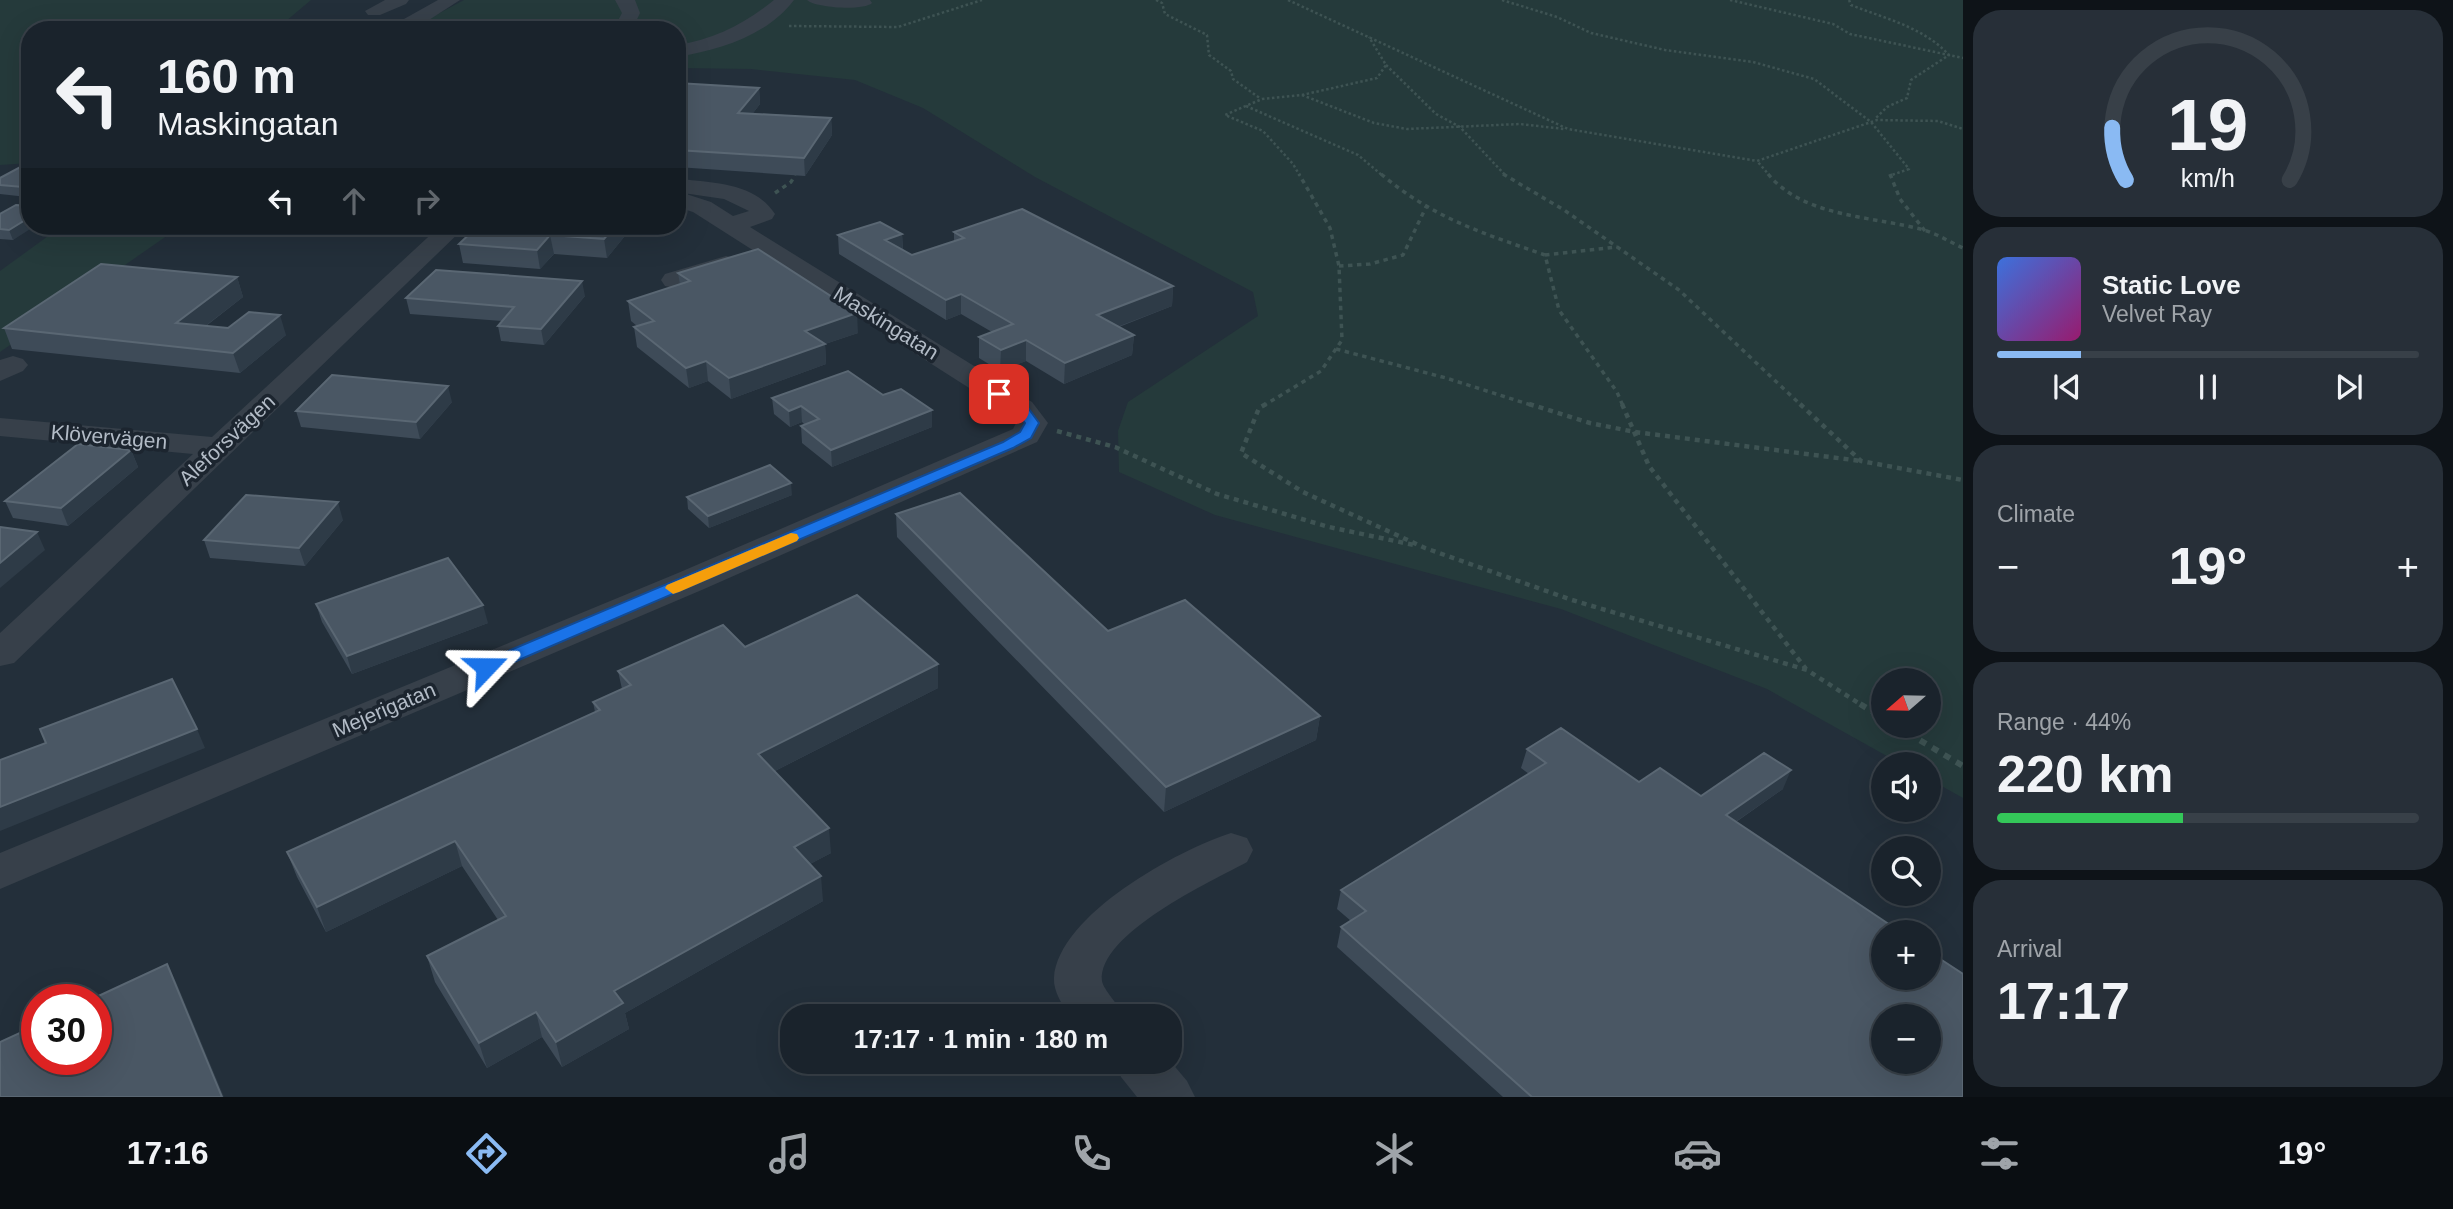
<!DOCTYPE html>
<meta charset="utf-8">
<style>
body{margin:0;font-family:Arial,sans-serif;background:#272f38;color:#f1f3f6;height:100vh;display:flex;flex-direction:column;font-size:26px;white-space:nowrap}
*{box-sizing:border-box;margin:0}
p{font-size:23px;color:#9fa4a9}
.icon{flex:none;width:38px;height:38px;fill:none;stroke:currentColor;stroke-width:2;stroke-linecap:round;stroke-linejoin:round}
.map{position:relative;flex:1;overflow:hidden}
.sheet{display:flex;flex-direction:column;gap:10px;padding:10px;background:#0e1318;width:490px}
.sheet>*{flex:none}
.banner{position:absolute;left:21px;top:21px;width:665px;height:214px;border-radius:28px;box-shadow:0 7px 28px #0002,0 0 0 2px #384048;background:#1a232c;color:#f1f3f6;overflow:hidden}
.needle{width:46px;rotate:250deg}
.fabs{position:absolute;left:1871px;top:668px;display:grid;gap:14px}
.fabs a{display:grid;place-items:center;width:70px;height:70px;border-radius:50%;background:#1a232c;box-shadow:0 7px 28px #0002,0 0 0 2px #384048;font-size:35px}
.speed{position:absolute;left:21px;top:984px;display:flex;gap:14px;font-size:35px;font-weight:700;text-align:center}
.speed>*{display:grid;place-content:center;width:91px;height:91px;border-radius:50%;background:#1a232c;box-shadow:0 7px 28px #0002,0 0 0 2px #384048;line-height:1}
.speed .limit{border:10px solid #d22;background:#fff;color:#111}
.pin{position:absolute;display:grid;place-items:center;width:60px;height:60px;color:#fff;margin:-30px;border-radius:14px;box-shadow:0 4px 10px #0006}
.me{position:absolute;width:77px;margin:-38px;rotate:67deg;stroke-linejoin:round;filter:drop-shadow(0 0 5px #0008)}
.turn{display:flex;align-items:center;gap:24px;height:147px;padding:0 21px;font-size:32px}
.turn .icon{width:91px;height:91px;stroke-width:2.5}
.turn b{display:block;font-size:49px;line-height:60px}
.lanes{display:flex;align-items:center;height:66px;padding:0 21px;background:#0003;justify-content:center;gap:35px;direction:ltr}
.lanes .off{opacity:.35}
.big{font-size:52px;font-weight:700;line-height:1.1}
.sheet .widget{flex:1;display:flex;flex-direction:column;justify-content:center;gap:10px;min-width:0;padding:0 24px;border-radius:28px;background:#272f38}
.sheet .dial{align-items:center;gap:0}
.dial svg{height:182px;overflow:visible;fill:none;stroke:#384048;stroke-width:7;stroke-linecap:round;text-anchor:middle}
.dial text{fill:#f1f3f6;stroke:none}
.song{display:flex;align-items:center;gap:21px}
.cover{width:84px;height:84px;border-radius:10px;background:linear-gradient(135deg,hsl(220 70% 55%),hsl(320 70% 35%))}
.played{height:7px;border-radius:4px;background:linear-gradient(90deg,#8abaf3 20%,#384048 20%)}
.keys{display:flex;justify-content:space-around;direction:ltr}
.heat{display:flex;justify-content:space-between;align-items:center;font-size:38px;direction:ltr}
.charge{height:10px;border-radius:5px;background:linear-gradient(90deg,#34c759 44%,#384048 0)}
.trip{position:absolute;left:780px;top:1004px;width:402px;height:70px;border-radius:28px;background:#1a232c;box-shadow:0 7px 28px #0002,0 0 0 2px #384048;font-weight:700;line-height:70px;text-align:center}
.dock{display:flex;height:112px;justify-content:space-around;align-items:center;background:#0a0e12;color:#9fa4a9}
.dock .icon{width:49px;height:49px}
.dock .on{color:#8abaf3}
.dock b{font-size:32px;color:#f1f3f6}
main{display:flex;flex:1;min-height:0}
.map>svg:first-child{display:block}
</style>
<main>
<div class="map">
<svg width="1963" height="1097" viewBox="0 0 1963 1097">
<rect width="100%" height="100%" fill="#232f3a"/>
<g fill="#253a3b" fill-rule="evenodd">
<polygon points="0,0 311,0 279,27 290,30 30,30 30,163 0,165"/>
<path d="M 464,0 L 1963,0 L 1963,798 L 1929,779 L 1928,765 L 1903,765 L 1767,689 L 1561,609 L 1215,515 L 1119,472 L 1118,431 L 1128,402 L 1258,316 L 1253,292 L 1035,177 L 923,108 L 855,80 L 751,69 L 677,68 L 677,30 L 408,30 ZM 1883,681 L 1928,681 L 1928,726 L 1883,726 Z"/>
<polygon points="62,226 181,226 0,352 0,271"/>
</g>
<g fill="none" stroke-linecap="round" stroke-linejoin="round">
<g stroke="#3e5353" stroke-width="2.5" stroke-dasharray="2.5 2.5" stroke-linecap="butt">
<polyline points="1156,0 1162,3 1165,14 1207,35 1209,55 1231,71 1233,79 1261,99"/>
<polyline points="1288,0 1568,129 1757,161"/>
<polyline points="1502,0 1557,17 1591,33 1665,50 1753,62 1814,79 1871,122 1909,169 1889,176"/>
<polyline points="1730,0 1833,24 1850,34 1963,58"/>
<path d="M 1849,0 L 1851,5 C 1886,19 1923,27 1949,55 L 1911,80 L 1907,98 L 1887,107 L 1875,119"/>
<polyline points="789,26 898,27 982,0"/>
<polyline points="1386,65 1436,114 1460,127 1506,176"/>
<polyline points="1302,95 1374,123 1407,129 1520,124 1564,129"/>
<polyline points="1246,106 1358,155 1383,176"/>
<polyline points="1300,176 1293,164 1263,131 1225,115 1262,99 1302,95 1377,78 1386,65 1369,37"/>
<polyline points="1770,176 1757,161 1877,120 1938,121 1963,129"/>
</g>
<g stroke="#3e5353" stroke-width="3.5" stroke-dasharray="4.5 4.5" stroke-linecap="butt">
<path d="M 1381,174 C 1433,218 1482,233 1545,255 L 1559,310 L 1617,392 L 1623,406"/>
<polyline points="1503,174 1564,210 1679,290 1802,406"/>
<path d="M 1768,174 C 1804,218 1874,216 1924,230 C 1937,234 1950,242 1963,248"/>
<polyline points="1890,174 1900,199 1925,231"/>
<polyline points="775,193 791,182 795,175"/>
<polyline points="1545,255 1617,247"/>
<polyline points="1339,266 1370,264 1403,255 1426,207"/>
<polyline points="1336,349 1446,378 1534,406"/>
<polyline points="1263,406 1321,371 1342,340 1339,266 1330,228 1299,174"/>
</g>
<g stroke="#3e5353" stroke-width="4.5" stroke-dasharray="5 5" stroke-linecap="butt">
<polyline points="1266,404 1259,408 1241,453 1303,492 1425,548 1572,600 1807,670 1863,706"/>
<polyline points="1529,404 1590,423 1635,432 1861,461"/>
<polyline points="1622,404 1649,466 1806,669"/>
<polyline points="1800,404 1861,461 1963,480"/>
<polyline points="1057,431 1115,447 1217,494 1329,527 1414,545"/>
</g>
<g stroke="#3e5353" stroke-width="6" stroke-dasharray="7 7" stroke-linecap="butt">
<polyline points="1860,704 1883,718"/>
<polyline points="1896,726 1963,766"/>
</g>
<g fill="#37404a" fill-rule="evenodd">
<polygon points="385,0 409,0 406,4 380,15 368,15 365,11"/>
<polygon points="438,0 460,0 418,27 404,27 402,23 404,19"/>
<polygon points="615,0 635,0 640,13 632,30 613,30 622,13"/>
<path d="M 774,0 L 794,0 C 767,36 719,50 677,57 L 677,45 C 715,39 744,24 774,0 Z"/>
<path d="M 807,0 L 870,0 L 872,3 C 864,11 815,8 807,0 Z"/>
<path d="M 681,179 C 715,183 755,183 775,214 L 772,219 L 750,227 L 1032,402 L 1048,423 L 1037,442 L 704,589 L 0,889 L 0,853 L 678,573 L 1013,429 L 1016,423 L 1010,414 L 693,212 L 677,207 L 677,180 ZM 683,193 L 724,199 L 749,211 L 733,216 L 711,202 Z"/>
<polygon points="440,226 466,226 14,663 0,666 0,633 193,454 0,436 0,418 212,437"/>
<polygon points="726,256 735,258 739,264 735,270 674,288 665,286 661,280 665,274"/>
<polygon points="13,356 23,359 28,365 23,371 0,381 0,360"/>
<path d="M 1231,833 L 1247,838 L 1253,850 L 1247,862 C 1212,881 1097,934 1102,981 C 1103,989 1120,1007 1125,1017 L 1070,1017 C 1063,1006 1053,991 1054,978 C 1058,915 1178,850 1231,833 Z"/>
<polygon points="1114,1062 1171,1062 1187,1081 1195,1097 1137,1097 1121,1077"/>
</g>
</g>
<g fill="#3e4b58">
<polygon points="677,83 759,88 760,104 753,113 831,118 832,135 805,176 677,167"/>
<polygon points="24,165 27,197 0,194 0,178"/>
<polygon points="30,198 30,226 13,240 0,239 0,214 26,205 24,201"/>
<polygon points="478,226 633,226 607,258 554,254 540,269 463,263 459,244"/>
<polygon points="954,232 1173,286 1172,306 1119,327 1134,335 1132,355 1064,384 1026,361 1000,371 979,358 979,337 992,332 961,314 946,320 839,254 838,235 902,234 903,250 912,255 954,241"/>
<polygon points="678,273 858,333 825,344 826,364 731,399 708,381 689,388 637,347 634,327 637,326 631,321 628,301 680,285"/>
<polygon points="237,277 243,297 206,326 286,335 240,373 12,349 4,328"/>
<polygon points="585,296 544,345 501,341 498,326 502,321 410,314 406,298"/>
<polygon points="883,395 932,410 932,427 832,467 802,443 801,426 805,425 802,422 790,427 774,414 772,398"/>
<polygon points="452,402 420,439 301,427 296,411"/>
<polygon points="131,450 138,467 68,526 13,518 5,501"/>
<polygon points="792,495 709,528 688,509 687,497"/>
<polygon points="896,514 1108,631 1320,716 1316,740 1164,812 897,537"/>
<polygon points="343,520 305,566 210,558 204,540"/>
<polygon points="316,604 488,623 352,674 322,622"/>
<polygon points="745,647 938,688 775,771 831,853 810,864 823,901 625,1013 629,1029 562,1067 542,1037 487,1068 435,982 427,956 498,920 462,866 326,932 297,877 287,852 595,712 593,702 622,689 618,671"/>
<polygon points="1527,749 1639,782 1701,796 1783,789 1736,822 1963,1097 1503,1097 1337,947 1341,927 1351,921 1337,909 1341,890 1529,774 1521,768"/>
</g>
<g fill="#2e3b47">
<polygon points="759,88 760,104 740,130 738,113"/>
<polygon points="831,118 832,135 805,176 804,158"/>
<polygon points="30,184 30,195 27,197 23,187"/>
<polygon points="30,217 30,226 35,226 13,240 9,230"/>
<polygon points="615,226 633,226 607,258 604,239"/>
<polygon points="902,234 903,253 885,240"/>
<polygon points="550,235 554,254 540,269 537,250"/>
<polygon points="237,277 243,297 183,343 176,323"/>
<polygon points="582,281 585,296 544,345 541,329"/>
<polygon points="1173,286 1172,306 1096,335 1097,315"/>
<polygon points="961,294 961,314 946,320 946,300"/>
<polygon points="857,313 858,333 825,344 826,364 731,399 729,378 805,331"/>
<polygon points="280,315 286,335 240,373 233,353"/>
<polygon points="1134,335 1132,355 1064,384 1065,363"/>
<polygon points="1026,340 1026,361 1000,371 1001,350"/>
<polygon points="706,361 708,381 689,388 686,368"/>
<polygon points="448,386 452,402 420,439 416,422"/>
<polygon points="801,406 802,422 790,427 789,411"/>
<polygon points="932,410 932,427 832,467 831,450"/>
<polygon points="131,450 138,467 68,526 61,508"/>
<polygon points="791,483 792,495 709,528 708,516"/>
<polygon points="338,502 343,520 305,566 299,548"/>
<polygon points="37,532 45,550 0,588 0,563"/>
<polygon points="483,605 488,623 352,674 347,656"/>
<polygon points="938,664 938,688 761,778 758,754"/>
<polygon points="1320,716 1316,740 1164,812 1166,787"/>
<polygon points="197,729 205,748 0,831 0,807"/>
<polygon points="1791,770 1783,789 1718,834 1726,815"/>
<polygon points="829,828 831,853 797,871 794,847"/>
<polygon points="455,841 462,866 326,932 317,907"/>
<polygon points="821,876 823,901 625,1013 629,1029 562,1067 556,1042 614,991"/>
<polygon points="167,964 177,984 224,1097 222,1097"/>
<polygon points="536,1012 542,1037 487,1068 479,1043"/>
</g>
<g fill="#4a5764" stroke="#5a6773" stroke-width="2" fill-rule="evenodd">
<polygon points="677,83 759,88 738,113 831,118 804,158 677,150"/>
<polygon points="24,165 30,166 30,184 23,187 0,185 0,178"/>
<polygon points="16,205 30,206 30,217 9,230 0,229 0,214"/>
<polygon points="1022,209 1173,286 1097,315 1134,335 1065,363 1026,340 1001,350 979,337 1013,324 961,294 946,300 838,235 880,222 902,234 885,240 912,255 964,238 954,232"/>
<polygon points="478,226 615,226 604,239 550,235 537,250 459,244"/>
<polygon points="758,249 857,313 805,331 825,344 729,378 706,361 686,368 634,327 654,321 628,301 690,281 678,273"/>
<polygon points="101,264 237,277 176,323 228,328 249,312 280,315 233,353 4,328"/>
<polygon points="436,270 582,281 541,329 498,326 514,307 406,298"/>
<polygon points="848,371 883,395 901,389 932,410 831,450 801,426 819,419 801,406 789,411 772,398"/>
<polygon points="332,375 448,386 416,422 296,411"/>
<polygon points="78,444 131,450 61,508 5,501"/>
<polygon points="770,465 791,483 708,516 687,497"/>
<polygon points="960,493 1108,631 1185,600 1320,716 1166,787 896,514"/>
<polygon points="246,495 338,502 299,548 204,540"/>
<polygon points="0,527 37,532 0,563"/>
<polygon points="448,558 483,605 347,656 316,604"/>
<polygon points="857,595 938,664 758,754 829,828 794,847 821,876 614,991 623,1003 556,1042 536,1012 479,1043 427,956 506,916 455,841 317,907 287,852 600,710 593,702 631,685 618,671 723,625 745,647"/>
<polygon points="172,679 197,729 0,807 0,760 46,743 40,729"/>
<path d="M 1561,728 L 1639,782 L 1660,768 L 1701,796 L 1764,753 L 1791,770 L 1726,815 L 1902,933 L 1883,933 L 1883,978 L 1928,978 L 1928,951 L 1963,974 L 1963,1097 L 1532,1097 L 1341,927 L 1366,911 L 1341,890 L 1546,763 L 1527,749 ZM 1883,1017 L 1928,1017 L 1928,1062 L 1883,1062 Z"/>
<polygon points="167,964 222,1097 0,1097 0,1042 37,1025 37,1059 96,1059 96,999 92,999"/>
</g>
<polygon fill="#1a73e8" stroke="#114b97" stroke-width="2" points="999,390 1026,405 1039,423 1031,438 1013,448 493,671 486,673 478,667 480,663 1003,442 1020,432 1025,423 1016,411 994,397 994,391"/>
<polygon fill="#f59e0b" points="791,533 797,534 799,538 797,541 679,592 673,594 665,588 667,585"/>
<g text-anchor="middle" stroke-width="7" stroke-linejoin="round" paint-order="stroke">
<g font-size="21" fill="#b2bbc6" stroke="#1c252f">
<text transform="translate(886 323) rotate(32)" y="7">Maskingatan</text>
<text transform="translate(109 437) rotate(5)" y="7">Klövervägen</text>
<text transform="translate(227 440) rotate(-43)" y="7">Aleforsvägen</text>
<text transform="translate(384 710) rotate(-23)" y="7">Mejerigatan</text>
</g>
</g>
</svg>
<div class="fabs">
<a><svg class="needle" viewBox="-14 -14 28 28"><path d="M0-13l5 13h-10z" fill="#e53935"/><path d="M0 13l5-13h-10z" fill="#9fa4a9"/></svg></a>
<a><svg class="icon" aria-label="sound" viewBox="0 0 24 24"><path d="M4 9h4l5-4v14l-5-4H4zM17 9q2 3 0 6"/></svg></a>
<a><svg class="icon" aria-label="search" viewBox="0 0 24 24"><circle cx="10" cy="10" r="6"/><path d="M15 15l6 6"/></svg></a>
<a>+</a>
<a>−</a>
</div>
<div class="speed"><div class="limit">30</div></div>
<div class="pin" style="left:999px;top:394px;background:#d93025"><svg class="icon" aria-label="arrive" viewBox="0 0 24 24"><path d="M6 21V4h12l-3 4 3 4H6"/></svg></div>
<svg class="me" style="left:486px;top:667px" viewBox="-20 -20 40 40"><path d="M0-17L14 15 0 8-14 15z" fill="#1a73e8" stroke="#fff" stroke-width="4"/></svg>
<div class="trip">17:17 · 1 min · 180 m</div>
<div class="banner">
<div class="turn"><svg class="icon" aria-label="left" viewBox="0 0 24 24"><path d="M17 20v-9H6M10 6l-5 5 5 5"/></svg><div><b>160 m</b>Maskingatan</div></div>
<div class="lanes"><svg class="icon" aria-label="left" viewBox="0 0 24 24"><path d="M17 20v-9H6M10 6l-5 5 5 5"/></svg><svg class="icon off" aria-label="ahead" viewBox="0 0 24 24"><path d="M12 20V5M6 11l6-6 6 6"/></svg><svg class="icon off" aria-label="right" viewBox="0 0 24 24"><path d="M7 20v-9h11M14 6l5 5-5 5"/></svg></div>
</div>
</div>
<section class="sheet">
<div class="widget dial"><svg viewBox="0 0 100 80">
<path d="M14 69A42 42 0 1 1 86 69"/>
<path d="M14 69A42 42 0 0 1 8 46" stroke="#8abaf3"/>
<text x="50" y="56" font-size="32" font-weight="700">19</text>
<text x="50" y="72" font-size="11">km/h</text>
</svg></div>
<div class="widget">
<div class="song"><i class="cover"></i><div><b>Static Love</b><p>Velvet Ray</p></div></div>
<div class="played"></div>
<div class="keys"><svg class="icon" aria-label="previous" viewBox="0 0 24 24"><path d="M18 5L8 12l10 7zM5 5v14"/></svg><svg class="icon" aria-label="pause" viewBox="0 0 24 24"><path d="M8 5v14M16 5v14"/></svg><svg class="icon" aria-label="next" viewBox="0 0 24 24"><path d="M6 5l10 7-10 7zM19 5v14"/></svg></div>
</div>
<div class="widget"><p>Climate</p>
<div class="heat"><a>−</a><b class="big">19°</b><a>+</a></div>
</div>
<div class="widget"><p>Range · 44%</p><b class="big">220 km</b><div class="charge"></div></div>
<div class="widget"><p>Arrival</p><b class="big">17:17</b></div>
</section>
</main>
<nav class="dock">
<b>17:16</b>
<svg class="icon on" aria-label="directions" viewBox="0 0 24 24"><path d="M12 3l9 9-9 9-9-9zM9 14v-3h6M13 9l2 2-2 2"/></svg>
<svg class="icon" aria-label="music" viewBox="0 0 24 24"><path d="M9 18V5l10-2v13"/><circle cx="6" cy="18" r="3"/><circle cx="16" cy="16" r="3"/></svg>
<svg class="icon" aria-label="phone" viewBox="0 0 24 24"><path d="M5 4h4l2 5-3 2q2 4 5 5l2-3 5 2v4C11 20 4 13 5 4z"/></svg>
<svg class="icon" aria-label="climate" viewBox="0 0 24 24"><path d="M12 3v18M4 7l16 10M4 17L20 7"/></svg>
<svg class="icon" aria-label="car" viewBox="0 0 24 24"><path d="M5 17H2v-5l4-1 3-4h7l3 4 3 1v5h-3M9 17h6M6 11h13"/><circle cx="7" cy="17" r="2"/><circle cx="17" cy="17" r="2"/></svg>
<svg class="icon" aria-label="filters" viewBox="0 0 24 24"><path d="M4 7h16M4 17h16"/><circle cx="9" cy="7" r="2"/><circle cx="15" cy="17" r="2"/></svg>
<b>19°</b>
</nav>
